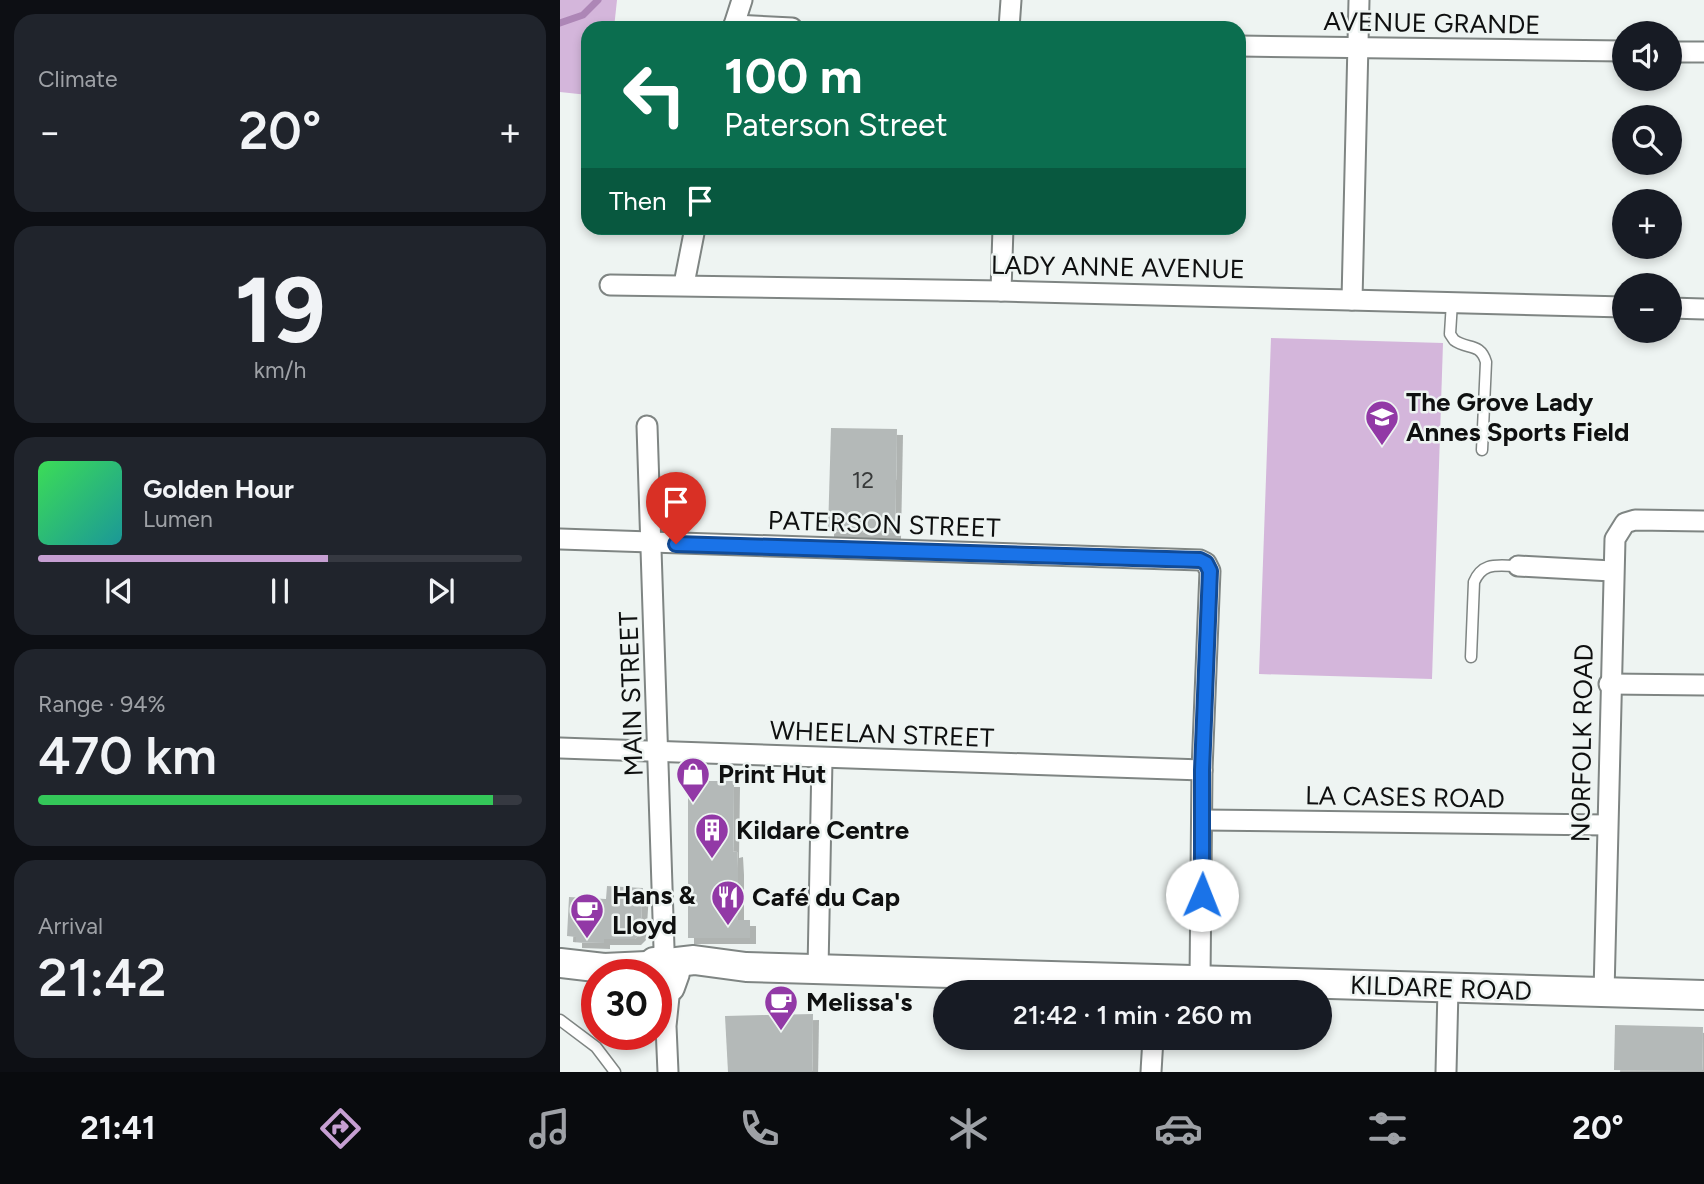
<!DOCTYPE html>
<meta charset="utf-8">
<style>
body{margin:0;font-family:Figtree,sans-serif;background:#20242c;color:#f1f3f6;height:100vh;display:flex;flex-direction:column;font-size:26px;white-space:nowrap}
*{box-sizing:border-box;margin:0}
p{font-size:23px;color:#9ea1a6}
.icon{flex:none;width:38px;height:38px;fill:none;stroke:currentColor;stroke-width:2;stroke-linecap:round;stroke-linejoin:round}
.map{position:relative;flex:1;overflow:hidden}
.panel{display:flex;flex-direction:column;gap:14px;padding:14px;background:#0d0f14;width:560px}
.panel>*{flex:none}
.top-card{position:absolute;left:21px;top:21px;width:665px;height:214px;border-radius:21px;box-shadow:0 4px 10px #0003;background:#0b6e4f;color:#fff;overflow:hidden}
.controls{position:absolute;left:1052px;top:21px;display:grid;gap:14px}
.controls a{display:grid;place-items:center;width:70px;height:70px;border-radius:50%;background:#171b24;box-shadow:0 4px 10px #0003;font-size:35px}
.speed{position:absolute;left:21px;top:959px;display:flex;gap:14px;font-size:35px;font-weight:700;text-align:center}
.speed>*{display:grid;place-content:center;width:91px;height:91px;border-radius:50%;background:#171b24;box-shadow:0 4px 10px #0003;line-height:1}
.speed .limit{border:10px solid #d22;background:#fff;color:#111}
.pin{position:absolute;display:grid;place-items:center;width:60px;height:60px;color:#fff;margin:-72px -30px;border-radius:50% 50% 50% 0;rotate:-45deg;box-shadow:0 0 7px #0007}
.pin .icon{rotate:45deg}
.me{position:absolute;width:77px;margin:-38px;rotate:1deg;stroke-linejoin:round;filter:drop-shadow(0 0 5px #0008)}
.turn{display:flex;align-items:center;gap:24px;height:147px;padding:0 28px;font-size:32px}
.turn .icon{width:91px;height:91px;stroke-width:2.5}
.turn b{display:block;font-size:49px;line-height:60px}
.then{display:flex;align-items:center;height:66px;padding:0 28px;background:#0003;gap:14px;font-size:26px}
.big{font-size:52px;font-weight:600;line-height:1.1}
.panel .tile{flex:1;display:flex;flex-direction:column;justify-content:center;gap:10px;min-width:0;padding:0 24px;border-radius:21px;background:#20242c}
.panel .dial{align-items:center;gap:0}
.dial b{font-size:91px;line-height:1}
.song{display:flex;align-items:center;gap:21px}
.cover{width:84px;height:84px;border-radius:10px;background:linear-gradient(135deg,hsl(130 70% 55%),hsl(180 70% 35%))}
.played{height:7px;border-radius:4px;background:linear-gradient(90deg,#c69fd2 60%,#363941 60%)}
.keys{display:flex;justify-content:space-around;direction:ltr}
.heat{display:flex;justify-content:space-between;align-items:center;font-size:38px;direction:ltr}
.charge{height:10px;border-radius:5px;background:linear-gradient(90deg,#34c759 94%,#363941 0)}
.trip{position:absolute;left:373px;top:980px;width:399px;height:70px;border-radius:35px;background:#171b24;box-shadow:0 4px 10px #0003;font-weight:600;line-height:70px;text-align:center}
.tabs{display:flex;height:112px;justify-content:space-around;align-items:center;background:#090b0e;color:#9ea1a6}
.tabs .icon{width:49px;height:49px}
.tabs .selected{color:#c69fd2}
.tabs b{font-size:32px;color:#f1f3f6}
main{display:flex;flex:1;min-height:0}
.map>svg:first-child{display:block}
</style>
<main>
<section class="panel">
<div class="tile"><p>Climate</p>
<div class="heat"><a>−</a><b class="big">20°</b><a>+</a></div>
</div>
<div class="tile dial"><b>19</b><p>km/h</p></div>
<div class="tile">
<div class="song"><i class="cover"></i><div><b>Golden Hour</b><p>Lumen</p></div></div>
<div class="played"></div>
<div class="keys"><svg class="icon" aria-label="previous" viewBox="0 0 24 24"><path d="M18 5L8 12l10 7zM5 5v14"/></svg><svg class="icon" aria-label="pause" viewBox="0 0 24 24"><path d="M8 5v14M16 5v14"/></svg><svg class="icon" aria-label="next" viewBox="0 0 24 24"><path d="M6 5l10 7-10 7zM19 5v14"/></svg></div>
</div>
<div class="tile"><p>Range · 94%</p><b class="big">470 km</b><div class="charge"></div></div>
<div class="tile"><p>Arrival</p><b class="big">21:42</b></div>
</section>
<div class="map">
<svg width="1144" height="1072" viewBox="0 0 1144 1072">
<defs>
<filter id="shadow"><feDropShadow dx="6" dy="6" stdDeviation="0" flood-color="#0004"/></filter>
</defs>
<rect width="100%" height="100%" fill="#eef4f2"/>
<g fill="#d4b6db">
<polygon points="0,0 57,0 54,28 28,28 28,95 0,92"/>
<polygon points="711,338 883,343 872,679 699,674"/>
</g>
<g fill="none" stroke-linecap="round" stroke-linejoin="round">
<polyline stroke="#ad86b6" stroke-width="7" points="0,23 23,15 38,0"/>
</g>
<g fill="#b4b9b8" filter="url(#shadow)">
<polygon points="271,428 337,429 335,533 268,531"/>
<polygon points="128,781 174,781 173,852 177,851 178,869 178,920 190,920 190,938 128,938"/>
<polygon points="47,886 83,888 80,934 75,939 44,939 44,943 16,942 16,937 7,936 9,897 46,899"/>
<polygon points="253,1014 252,1072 168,1072 165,1016"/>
<polygon points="1055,1025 1143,1027 1142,1071 1054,1070"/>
</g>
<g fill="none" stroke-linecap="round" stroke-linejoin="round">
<g stroke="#7f8583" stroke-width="13">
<g id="lane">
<path d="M 892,302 L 890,334 L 894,340 C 907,350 920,342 926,362 L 922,450"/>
<path d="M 911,657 L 914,582 C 923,561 938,566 958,566"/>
<polyline points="0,1020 36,1047 55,1072"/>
</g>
</g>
<g stroke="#7f8583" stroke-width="23">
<g id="street">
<polyline points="174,25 232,28"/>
<polyline points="173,28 182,0"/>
<polyline points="449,28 451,0"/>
<polyline points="679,46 1064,51"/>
<polyline points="1110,52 1144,52"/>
<polyline points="124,284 135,228"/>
<polyline points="50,285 441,291 1064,307"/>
<polyline points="441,291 443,228"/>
<polyline points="792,300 799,0"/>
<polyline points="1110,308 1144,309"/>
<polyline points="87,426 104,948 101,960"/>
<polyline points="0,539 640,560 646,563 650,571 642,770 640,980"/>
<polyline points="958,566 1052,571"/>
<polyline points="1049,684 1144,685"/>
<polyline points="0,748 642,770"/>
<polyline points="643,820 1047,825"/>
<polyline points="258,970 262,759"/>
<polyline points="1044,993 1055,539 1065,523 1075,520 1144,521"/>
<polyline points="108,1072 106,1026 110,987"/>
<polyline points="591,1072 593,1038"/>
<polyline points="886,1072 888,989"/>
</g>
</g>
<g stroke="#7f8583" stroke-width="32">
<g id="secondary">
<polyline points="94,962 108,963 115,973 110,987 96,991"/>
<polyline points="0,963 44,968 87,966"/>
<polyline points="108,963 134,960 186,967 1144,995"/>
</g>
</g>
<use href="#lane" stroke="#fff" stroke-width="10"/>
<use href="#street" stroke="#fff" stroke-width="19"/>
<use href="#secondary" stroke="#fff" stroke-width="28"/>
</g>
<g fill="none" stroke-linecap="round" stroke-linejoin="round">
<g stroke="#114b97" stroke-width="18">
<polyline id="route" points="116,544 640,560 646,563 650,571 642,770 642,895"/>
</g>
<use href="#route" stroke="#1a73e8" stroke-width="12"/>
</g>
<defs>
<g id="school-pin" transform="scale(1.75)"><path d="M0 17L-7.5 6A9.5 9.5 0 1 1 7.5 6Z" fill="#9239a6" stroke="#eef4f2"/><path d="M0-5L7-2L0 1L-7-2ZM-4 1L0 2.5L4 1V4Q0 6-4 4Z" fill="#fff"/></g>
<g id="shop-pin" transform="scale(1.75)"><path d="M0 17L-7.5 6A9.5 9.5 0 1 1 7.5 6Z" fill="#9239a6" stroke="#eef4f2"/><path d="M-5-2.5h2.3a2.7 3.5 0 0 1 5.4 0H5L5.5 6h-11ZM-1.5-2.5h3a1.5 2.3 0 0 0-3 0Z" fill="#fff"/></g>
<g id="building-pin" transform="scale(1.75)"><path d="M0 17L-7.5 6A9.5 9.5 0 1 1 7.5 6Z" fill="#9239a6" stroke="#eef4f2"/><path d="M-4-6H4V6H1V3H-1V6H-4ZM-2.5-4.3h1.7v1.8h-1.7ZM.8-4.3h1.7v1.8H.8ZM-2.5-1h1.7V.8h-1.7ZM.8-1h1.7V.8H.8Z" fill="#fff"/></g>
<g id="restaurant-pin" transform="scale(1.75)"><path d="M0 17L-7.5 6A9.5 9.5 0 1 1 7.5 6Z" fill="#9239a6" stroke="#eef4f2"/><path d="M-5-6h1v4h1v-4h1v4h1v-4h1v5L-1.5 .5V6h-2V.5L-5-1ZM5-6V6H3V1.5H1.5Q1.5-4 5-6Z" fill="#fff"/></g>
<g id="cafe-pin" transform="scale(1.75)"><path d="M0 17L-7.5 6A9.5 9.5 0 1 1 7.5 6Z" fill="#9239a6" stroke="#eef4f2"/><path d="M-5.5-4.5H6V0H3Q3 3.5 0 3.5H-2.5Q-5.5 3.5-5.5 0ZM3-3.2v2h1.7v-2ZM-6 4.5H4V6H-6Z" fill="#fff"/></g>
</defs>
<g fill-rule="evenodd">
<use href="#school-pin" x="822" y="417"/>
<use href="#shop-pin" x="133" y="774"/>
<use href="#building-pin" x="152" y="830"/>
<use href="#restaurant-pin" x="168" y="897"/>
<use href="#cafe-pin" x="27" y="910"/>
<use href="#cafe-pin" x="221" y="1002"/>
</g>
<g text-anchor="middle" stroke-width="5" stroke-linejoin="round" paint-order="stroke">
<g font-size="23" fill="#383a3a">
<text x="303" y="488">12</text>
</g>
<g font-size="26" fill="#0f1010" stroke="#eef4f2">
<text transform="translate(872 23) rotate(1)" y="9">AVENUE GRANDE</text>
<text transform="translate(558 267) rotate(1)" y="9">LADY ANNE AVENUE</text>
<text transform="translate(324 524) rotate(2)" y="9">PATERSON STREET</text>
<text transform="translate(71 694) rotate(-92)" y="9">MAIN STREET</text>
<text transform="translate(322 734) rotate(2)" y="9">WHEELAN STREET</text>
<text transform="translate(1022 743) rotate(-89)" y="9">NORFOLK ROAD</text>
<text transform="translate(845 797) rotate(1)" y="9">LA CASES ROAD</text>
<text transform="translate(881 988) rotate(2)" y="9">KILDARE ROAD</text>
</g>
<g font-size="26" font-weight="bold" fill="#0f1010" stroke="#eef4f2" text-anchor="start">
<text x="846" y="411">The Grove Lady<tspan x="846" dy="30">Annes Sports Field</tspan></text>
<text x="158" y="783">Print Hut</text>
<text x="176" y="839">Kildare Centre</text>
<text x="52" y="904">Hans &amp;<tspan x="52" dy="30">Lloyd</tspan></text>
<text x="192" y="906">Café du Cap</text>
<text x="246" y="1011">Melissa's</text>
</g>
</g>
</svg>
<div class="controls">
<a><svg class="icon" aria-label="sound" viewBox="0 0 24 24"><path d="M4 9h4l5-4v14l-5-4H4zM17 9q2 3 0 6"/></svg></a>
<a><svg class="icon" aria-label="search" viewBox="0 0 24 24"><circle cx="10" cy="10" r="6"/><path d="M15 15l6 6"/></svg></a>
<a>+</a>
<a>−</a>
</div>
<div class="speed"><div class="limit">30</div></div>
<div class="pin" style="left:116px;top:544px;background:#d93025"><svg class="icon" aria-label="arrive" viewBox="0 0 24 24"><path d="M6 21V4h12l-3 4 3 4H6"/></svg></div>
<svg class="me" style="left:642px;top:895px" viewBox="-20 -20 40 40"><circle r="19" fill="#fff"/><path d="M0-13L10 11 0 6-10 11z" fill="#1a73e8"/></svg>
<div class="trip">21:42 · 1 min · 260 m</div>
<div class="top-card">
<div class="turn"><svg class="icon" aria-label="left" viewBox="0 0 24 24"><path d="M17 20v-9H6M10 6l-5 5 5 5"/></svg><div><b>100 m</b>Paterson Street</div></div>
<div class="then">Then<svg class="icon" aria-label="arrive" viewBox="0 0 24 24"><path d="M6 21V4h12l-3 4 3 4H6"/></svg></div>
</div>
</div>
</main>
<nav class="tabs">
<b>21:41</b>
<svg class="icon selected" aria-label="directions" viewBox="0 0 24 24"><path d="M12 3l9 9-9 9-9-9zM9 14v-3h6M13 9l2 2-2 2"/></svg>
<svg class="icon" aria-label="music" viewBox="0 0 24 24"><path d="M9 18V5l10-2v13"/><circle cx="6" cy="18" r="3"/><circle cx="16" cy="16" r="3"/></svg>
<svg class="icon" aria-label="phone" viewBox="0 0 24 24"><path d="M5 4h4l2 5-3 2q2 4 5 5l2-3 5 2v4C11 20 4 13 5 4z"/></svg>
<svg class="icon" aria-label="climate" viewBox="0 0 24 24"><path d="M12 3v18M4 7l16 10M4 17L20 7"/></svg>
<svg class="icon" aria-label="car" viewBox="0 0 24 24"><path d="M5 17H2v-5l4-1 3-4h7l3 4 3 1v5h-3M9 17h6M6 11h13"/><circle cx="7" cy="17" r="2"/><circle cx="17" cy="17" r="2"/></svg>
<svg class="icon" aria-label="filters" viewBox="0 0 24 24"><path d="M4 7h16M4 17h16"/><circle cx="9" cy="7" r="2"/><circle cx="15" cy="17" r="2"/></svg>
<b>20°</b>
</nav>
